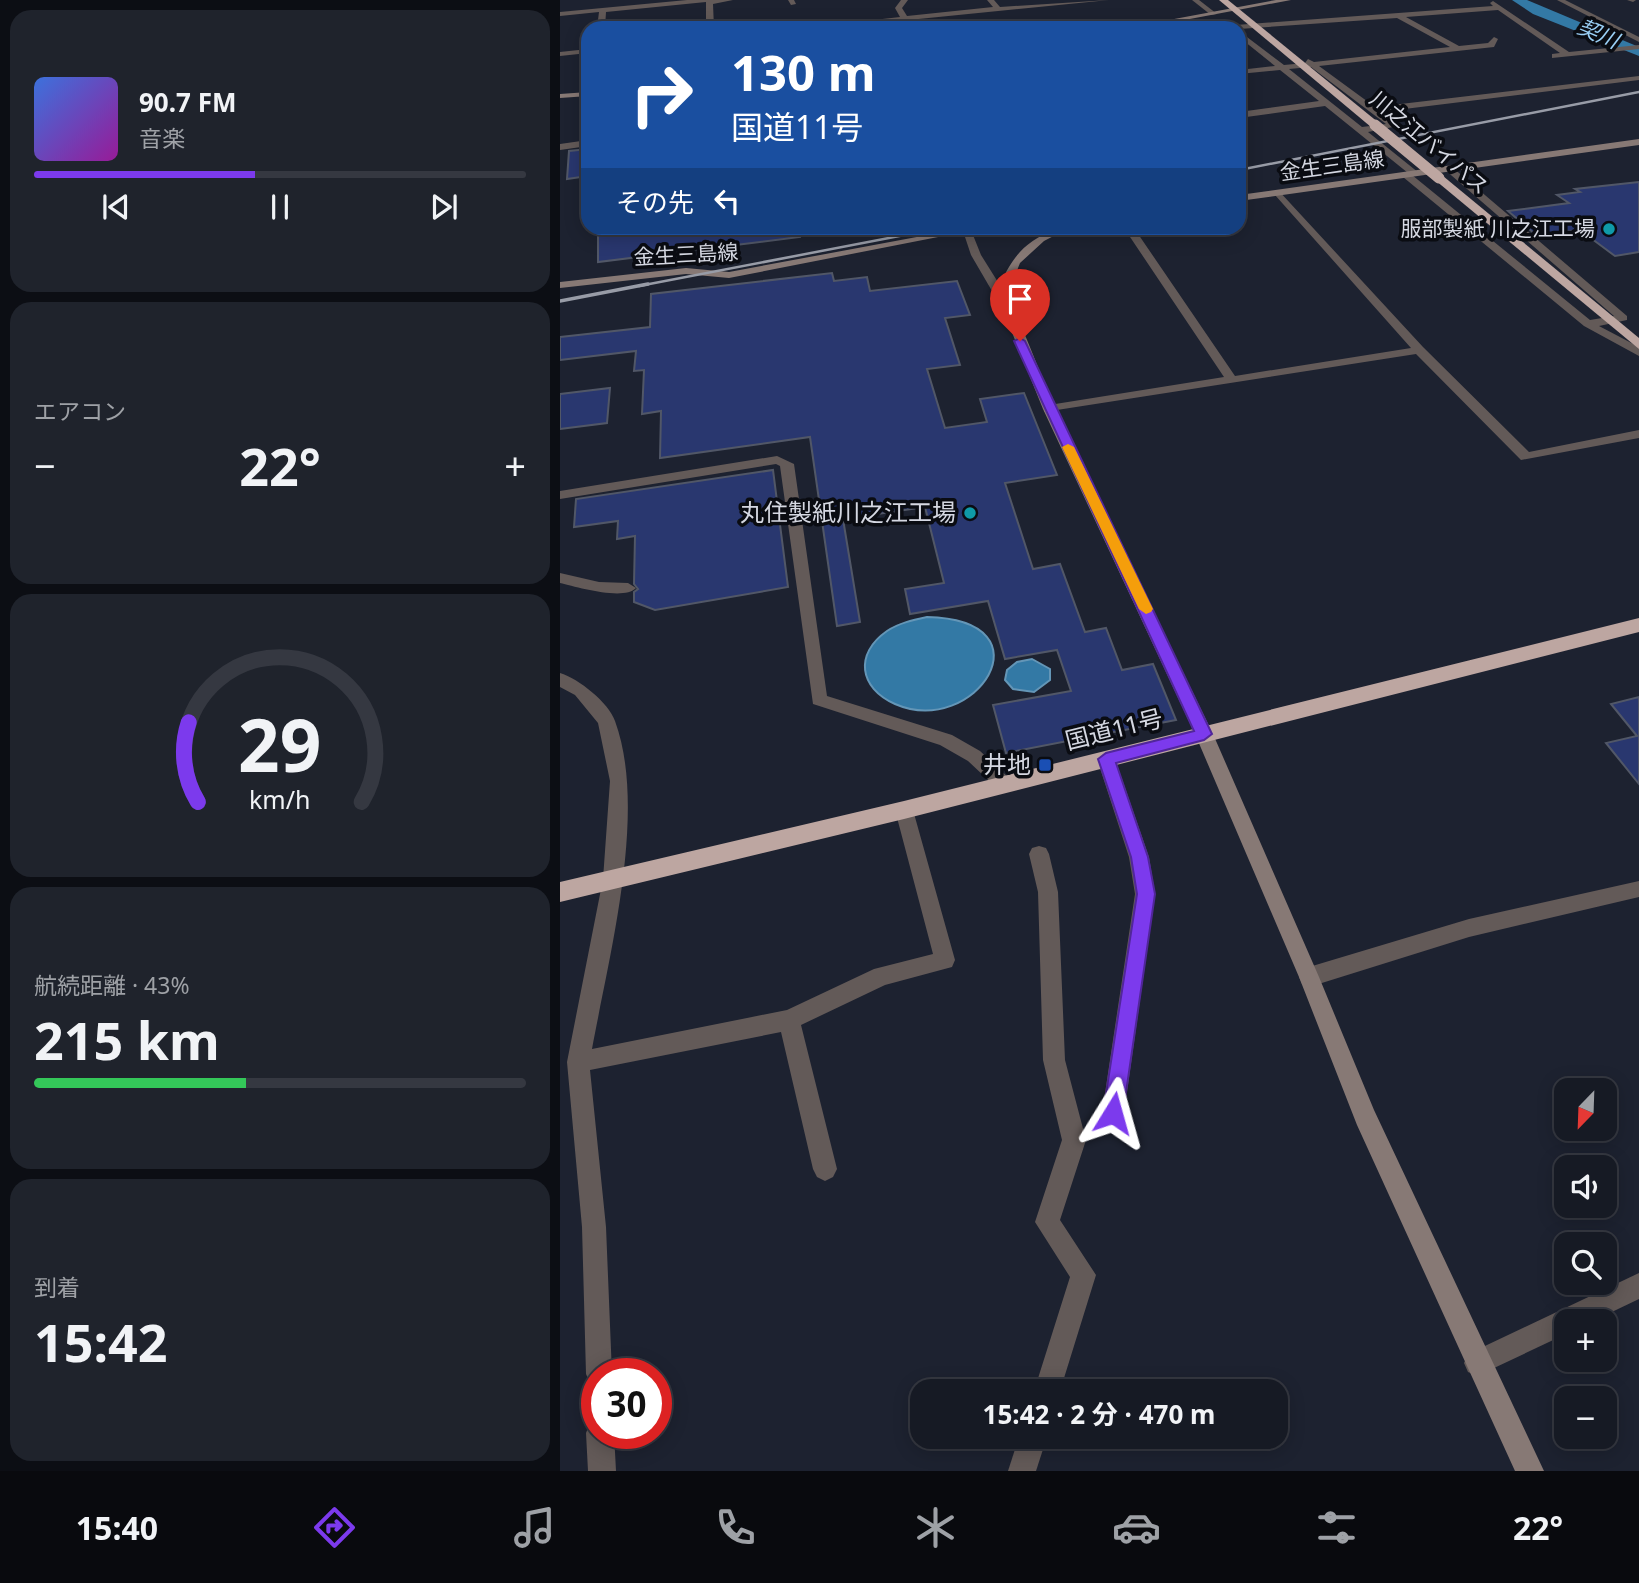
<!DOCTYPE html>
<html lang="ja">
<meta charset="utf-8">
<style>
body{margin:0;font-family:"Noto Sans","Noto Sans JP",sans-serif;background:#1f232c;color:#f1f3f6;height:100vh;display:flex;flex-direction:column;font-size:26px;white-space:nowrap}
*{box-sizing:border-box;margin:0}
p{font-size:23px;color:#9ea1a6}
.icon{flex:none;width:38px;height:38px;fill:none;stroke:currentColor;stroke-width:2;stroke-linecap:round;stroke-linejoin:round}
.map{position:relative;flex:1;overflow:hidden}
.panel{display:flex;flex-direction:column;gap:10px;padding:10px;background:#0c0e14;width:560px}
.panel>*{flex:none}
.banner{position:absolute;left:21px;top:21px;width:665px;height:214px;border-radius:21px;box-shadow:0 4px 18px #0003,0 0 0 2px #353841;background:#1a4fa0;color:#fff;overflow:hidden}
.needle{width:46px;rotate:203deg}
.tools{position:absolute;left:994px;top:1078px;display:grid;gap:14px}
.tools a{display:grid;place-items:center;width:63px;height:63px;border-radius:14px;background:#161a24;box-shadow:0 4px 18px #0003,0 0 0 2px #353841;font-size:35px}
.speed{position:absolute;left:21px;top:1358px;display:flex;gap:14px;font-size:35px;font-weight:700;text-align:center}
.speed>*{display:grid;place-content:center;width:91px;height:91px;border-radius:50%;background:#161a24;box-shadow:0 4px 18px #0003,0 0 0 2px #353841;line-height:1}
.speed .limit{border:10px solid #d22;background:#fff;color:#111}
.pin{position:absolute;display:grid;place-items:center;width:60px;height:60px;color:#fff;margin:-72px -30px;border-radius:50% 50% 50% 0;rotate:-45deg;box-shadow:0 0 7px #0007}
.pin .icon{rotate:45deg}
.me{position:absolute;width:77px;margin:-38px;rotate:8deg;stroke-linejoin:round;filter:drop-shadow(0 0 5px #0008)}
.turn{display:flex;align-items:center;gap:24px;height:147px;padding:0 35px;font-size:32px}
.turn .icon{width:91px;height:91px;stroke-width:2.5}
.turn b{display:block;font-size:49px;line-height:60px}
.then{display:flex;align-items:center;height:66px;padding:0 35px;background:#0003;gap:14px;font-size:26px}
.big{font-size:52px;font-weight:700;line-height:1.1}
.panel .card{flex:1;display:flex;flex-direction:column;justify-content:center;gap:10px;min-width:0;padding:0 24px;border-radius:21px;background:#1f232c}
.panel .dial{align-items:center;gap:0}
.dial svg{height:182px;overflow:visible;fill:none;stroke:#353841;stroke-width:7;stroke-linecap:round;text-anchor:middle}
.dial text{fill:#f1f3f6;stroke:none}
.song{display:flex;align-items:center;gap:21px}
.cover{width:84px;height:84px;border-radius:10px;background:linear-gradient(135deg,hsl(220 70% 55%),hsl(300 70% 35%))}
.played{height:7px;border-radius:4px;background:linear-gradient(90deg,#7c3aed 45%,#353841 45%)}
.keys{display:flex;justify-content:space-around;direction:ltr}
.heat{display:flex;justify-content:space-between;align-items:center;font-size:38px;direction:ltr}
.charge{height:10px;border-radius:5px;background:linear-gradient(90deg,#34c759 43%,#353841 0)}
.trip{position:absolute;left:350px;top:1379px;width:378px;height:70px;border-radius:21px;background:#161a24;box-shadow:0 4px 18px #0003,0 0 0 2px #353841;font-weight:700;line-height:70px;text-align:center}
.tabs{display:flex;height:112px;justify-content:space-around;align-items:center;background:#090a0e;color:#9ea1a6}
.tabs .icon{width:49px;height:49px}
.tabs .active{color:#7c3aed}
.tabs b{font-size:32px;color:#f1f3f6}
main{display:flex;flex:1;min-height:0}
.map>svg:first-child{display:block}
</style>
<main>
<section class="panel">
<div class="card">
<div class="song"><i class="cover"></i><div><b>90.7 FM</b><p>音楽</p></div></div>
<div class="played"></div>
<div class="keys"><svg class="icon" aria-label="previous" viewBox="0 0 24 24"><path d="M18 5L8 12l10 7zM5 5v14"/></svg><svg class="icon" aria-label="pause" viewBox="0 0 24 24"><path d="M8 5v14M16 5v14"/></svg><svg class="icon" aria-label="next" viewBox="0 0 24 24"><path d="M6 5l10 7-10 7zM19 5v14"/></svg></div>
</div>
<div class="card"><p>エアコン</p>
<div class="heat"><a>−</a><b class="big">22°</b><a>+</a></div>
</div>
<div class="card dial"><svg viewBox="0 0 100 80">
<path d="M14 69A42 42 0 1 1 86 69"/>
<path d="M14 69A42 42 0 0 1 10 34" stroke="#7c3aed"/>
<text x="50" y="56" font-size="32" font-weight="700">29</text>
<text x="50" y="72" font-size="11">km/h</text>
</svg></div>
<div class="card"><p>航続距離 · 43%</p><b class="big">215 km</b><div class="charge"></div></div>
<div class="card"><p>到着</p><b class="big">15:42</b></div>
</section>
<div class="map">
<svg width="1079" height="1471" viewBox="0 0 1079 1471">
<rect width="100%" height="100%" fill="#1d2230"/>
<g fill="#3379a5" stroke="#6496b7" stroke-width="2">
<path d="M 367,617 C 494,620 415,739 335,704 C 299,688 294,654 327,631 C 339,623 353,620 367,617 Z"/>
<polygon points="472,659 490,669 490,680 474,692 453,689 445,680 447,670 457,662"/>
</g>
<g fill="none" stroke-linecap="round" stroke-linejoin="round">
<polygon fill="#3379a5" fill-rule="evenodd" points="952,0 967,0 1079,47 1079,56 973,14"/>
</g>
<g fill="#29376f" stroke="#515767" stroke-width="2">
<polygon points="28,149 28,176 7,179 9,151"/>
<polygon points="1079,182 1079,252 1055,256 1020,230 976,235 948,211 1009,203 997,195 1020,192 1015,189"/>
<polygon points="38,228 239,228 240,237 38,262"/>
<polygon points="272,273 274,281 307,277 310,291 397,281 410,315 385,318 400,365 367,369 385,428 427,422 420,399 464,393 497,475 445,483 473,569 500,564 525,632 546,628 562,670 593,664 616,720 446,753 433,705 511,691 497,650 445,659 428,601 350,614 345,589 384,583 365,507 283,519 300,622 277,626 250,437 100,458 101,411 82,414 84,370 74,371 76,351 0,360 0,337 90,327 91,294"/>
<polygon points="50,388 47,423 0,429 0,394"/>
<polygon points="213,470 228,587 95,610 74,602 74,592 78,589 74,584 75,536 57,539 58,521 14,527 16,499"/>
<polygon points="1079,697 1079,784 1046,743 1077,736 1051,704"/>
</g>
<g fill="none" stroke-linecap="round" stroke-linejoin="round">
<g fill="#635a58" fill-rule="evenodd">
<polygon points="127,0 173,0 153,4 154,28 146,28 146,2 46,12 45,28 37,28 39,12 0,16 0,12"/>
<polygon points="228,0 234,0 236,4 231,5"/>
<polygon points="341,0 348,0 342,8 347,16 433,7 427,0 434,0 440,7 549,0 269,28 243,28 340,17 335,8"/>
<polygon points="632,0 639,0 657,14 651,15"/>
<polygon points="997,0 1005,0 1079,37 1079,42"/>
<polygon points="1067,0 1076,0 1073,2"/>
<path d="M 933,1 L 1009,52 L 1079,45 L 1079,49 L 992,58 L 992,54 L 1000,53 L 938,10 L 846,17 L 899,46 L 928,43 L 934,37 L 938,39 L 934,47 L 759,66 L 815,107 L 1079,76 L 1079,80 L 820,112 L 838,126 L 808,132 L 859,173 L 852,175 L 1030,320 L 1054,316 L 884,169 L 892,167 L 1067,316 L 1067,320 L 1039,326 L 1079,347 L 1079,356 L 1024,326 L 843,177 L 843,173 L 848,173 L 765,106 L 679,118 L 679,112 L 759,101 L 720,70 L 679,74 L 679,70 L 715,66 L 679,37 L 679,31 L 724,65 L 745,63 L 748,59 L 754,62 L 890,47 L 837,18 L 679,29 L 663,26 L 933,6 L 930,3 ZM 751,67 L 826,124 L 802,127 L 729,69 Z"/>
<polygon points="28,49 28,53 0,56 0,52"/>
<polygon points="28,140 28,146 0,150 0,144"/>
<polygon points="718,190 863,347 969,452 1079,430 1079,438 961,460 856,354 484,412 484,406 489,405 664,377 564,228 574,228 675,376 851,348 715,195 713,193"/>
<polygon points="402,228 411,230 421,255 451,303 449,305 439,303 411,255"/>
<polygon points="217,456 234,464 267,696 392,735 420,751 451,780 454,785 451,790 439,790 408,761 380,745 253,704 220,466 216,464 0,499 0,491"/>
<path d="M 0,573 L 39,582 L 68,583 L 76,588 C 64,601 17,587 0,583 Z"/>
<path d="M 0,673 C 19,679 48,702 55,721 C 88,811 49,956 32,1049 L 227,1010 L 314,969 L 373,954 L 335,810 L 337,805 L 351,805 L 353,810 L 395,960 L 392,967 L 325,985 L 241,1025 L 277,1169 L 273,1177 L 265,1181 L 257,1177 L 253,1169 L 221,1032 L 30,1070 L 46,1227 L 52,1374 L 37,1374 L 37,1386 L 30,1383 L 26,1374 L 22,1227 L 7,1062 L 43,879 L 50,781 L 38,723 L 15,695 L 0,687 Z"/>
<polygon points="546,752 552,754 555,759 589,857 595,894 564,1113 561,1121 553,1124 545,1121 542,1113 575,894 569,857 537,759 540,754"/>
<polygon points="479,846 486,848 489,854 498,892 505,1060 526,1140 500,1220 536,1275 500,1391 474,1391 510,1277 475,1222 502,1140 483,1060 478,892 469,854 472,848"/>
<polygon points="1079,881 1079,897 909,937 749,987 742,984 739,977 742,970 749,967 909,919"/>
<polygon points="1079,1273 1079,1299 1033,1321 1006,1321 1006,1334 917,1376 908,1372 904,1363 908,1354"/>
<polygon points="37,1421 37,1433 54,1433 56,1471 28,1471 26,1433 30,1423"/>
<polygon points="459,1437 487,1437 476,1471 448,1471"/>
</g>
<g fill="#877975" fill-rule="evenodd">
<polygon points="716,0 731,0 582,28 566,28"/>
<polygon points="28,92 28,96 0,98 0,94"/>
<polygon points="1079,139 1079,145 679,201 679,195"/>
<polygon points="405,228 424,228 169,278 126,274 0,288 0,282 126,268 169,272"/>
<path d="M 497,228 L 509,228 L 484,241 L 460,263 L 448,293 L 495,409 L 653,734 L 759,977 L 814,1110 L 984,1471 L 955,1471 L 797,1125 L 739,977 L 635,734 L 483,409 L 436,293 C 452,257 461,244 497,228 Z"/>
</g>
<g fill="#bda6a1" fill-rule="evenodd">
<polygon points="659,0 668,0 819,123 819,127 811,127"/>
<polygon points="875,176 883,176 1079,338 1079,349 875,180"/>
<polygon points="1079,618 1079,632 344,819 0,902 0,882 344,801"/>
</g>
<g stroke="#989ca7" stroke-width="2.5">
<polyline points="679,170 1079,92"/>
<polyline points="79,286 381,228"/>
</g>
<polyline stroke="#989ca7" stroke-width="3.5" points="0,301 88,284"/>
<polyline stroke="#bda6a1" stroke-width="10" points="815,125 817,127"/>
<polyline stroke="#bda6a1" stroke-width="11" points="815,125 879,178"/>
</g>
<polygon fill="#7c3aed" stroke="#51269a" stroke-width="2" points="460,338 465,341 652,734 644,740 556,763 588,857 595,894 563,1113 560,1120 553,1123 546,1120 543,1113 577,894 571,857 538,759 546,753 634,731 454,341"/>
<polygon fill="#f59e0b" points="508,444 514,447 593,609 591,612 586,614 579,609 502,447"/>
<g fill="#0f9aa8" stroke="#0a0c12" stroke-width="2.5">
<circle cx="1049" cy="229" r="7"/>
<circle cx="410" cy="513" r="7"/>
</g>
<rect fill="#1a4fb4" stroke="#0a0c12" stroke-width="2.5" x="478" y="758" width="14" height="14" rx="3.5"/>
<g text-anchor="middle" stroke-width="7" stroke-linejoin="round" paint-order="stroke">
<g font-size="21" font-style="italic" fill="#9acff5" stroke="#0a0c12">
<text transform="translate(1038 34) rotate(23)" y="7">契川</text>
</g>
<g font-size="21" fill="#d5d8e2" stroke="#0a0c12">
<text transform="translate(869 143) rotate(40)" y="7">川之江バイパス</text>
<text transform="translate(772 166) rotate(-8)" y="7">金生三島線</text>
<text transform="translate(126 255) rotate(-3)" y="7">金生三島線</text>
</g>
<g font-size="21" fill="#d5d8e2" stroke="#0a0c12" text-anchor="end">
<text x="1035" y="236">服部製紙 川之江工場</text>
</g>
<g font-size="24" fill="#d5d8e2" stroke="#0a0c12" text-anchor="end">
<text x="396" y="521">丸住製紙川之江工場</text>
<text x="471" y="773">井地</text>
</g>
<g font-size="24" fill="#d5d8e2" stroke="#0a0c12">
<text transform="translate(554 730) rotate(-14)" y="8">国道11号</text>
</g>
</g>
</svg>
<div class="tools">
<a><svg class="needle" viewBox="-14 -14 28 28"><path d="M0-13l5 13h-10z" fill="#e53935"/><path d="M0 13l5-13h-10z" fill="#9ea1a6"/></svg></a>
<a><svg class="icon" aria-label="sound" viewBox="0 0 24 24"><path d="M4 9h4l5-4v14l-5-4H4zM17 9q2 3 0 6"/></svg></a>
<a><svg class="icon" aria-label="search" viewBox="0 0 24 24"><circle cx="10" cy="10" r="6"/><path d="M15 15l6 6"/></svg></a>
<a>+</a>
<a>−</a>
</div>
<div class="speed"><div class="limit">30</div></div>
<div class="pin" style="left:460px;top:341px;background:#d93025"><svg class="icon" aria-label="arrive" viewBox="0 0 24 24"><path d="M6 21V4h12l-3 4 3 4H6"/></svg></div>
<svg class="me" style="left:553px;top:1113px" viewBox="-20 -20 40 40"><path d="M0-17L14 15 0 8-14 15z" fill="#7c3aed" stroke="#fff" stroke-width="4"/></svg>
<div class="trip">15:42 · 2 分 · 470 m</div>
<div class="banner">
<div class="turn"><svg class="icon" aria-label="right" viewBox="0 0 24 24"><path d="M7 20v-9h11M14 6l5 5-5 5"/></svg><div><b>130 m</b>国道11号</div></div>
<div class="then">その先<svg class="icon" aria-label="left" viewBox="0 0 24 24"><path d="M17 20v-9H6M10 6l-5 5 5 5"/></svg></div>
</div>
</div>
</main>
<nav class="tabs">
<b>15:40</b>
<svg class="icon active" aria-label="directions" viewBox="0 0 24 24"><path d="M12 3l9 9-9 9-9-9zM9 14v-3h6M13 9l2 2-2 2"/></svg>
<svg class="icon" aria-label="music" viewBox="0 0 24 24"><path d="M9 18V5l10-2v13"/><circle cx="6" cy="18" r="3"/><circle cx="16" cy="16" r="3"/></svg>
<svg class="icon" aria-label="phone" viewBox="0 0 24 24"><path d="M5 4h4l2 5-3 2q2 4 5 5l2-3 5 2v4C11 20 4 13 5 4z"/></svg>
<svg class="icon" aria-label="climate" viewBox="0 0 24 24"><path d="M12 3v18M4 7l16 10M4 17L20 7"/></svg>
<svg class="icon" aria-label="car" viewBox="0 0 24 24"><path d="M5 17H2v-5l4-1 3-4h7l3 4 3 1v5h-3M9 17h6M6 11h13"/><circle cx="7" cy="17" r="2"/><circle cx="17" cy="17" r="2"/></svg>
<svg class="icon" aria-label="filters" viewBox="0 0 24 24"><path d="M4 7h16M4 17h16"/><circle cx="9" cy="7" r="2"/><circle cx="15" cy="17" r="2"/></svg>
<b>22°</b>
</nav>
